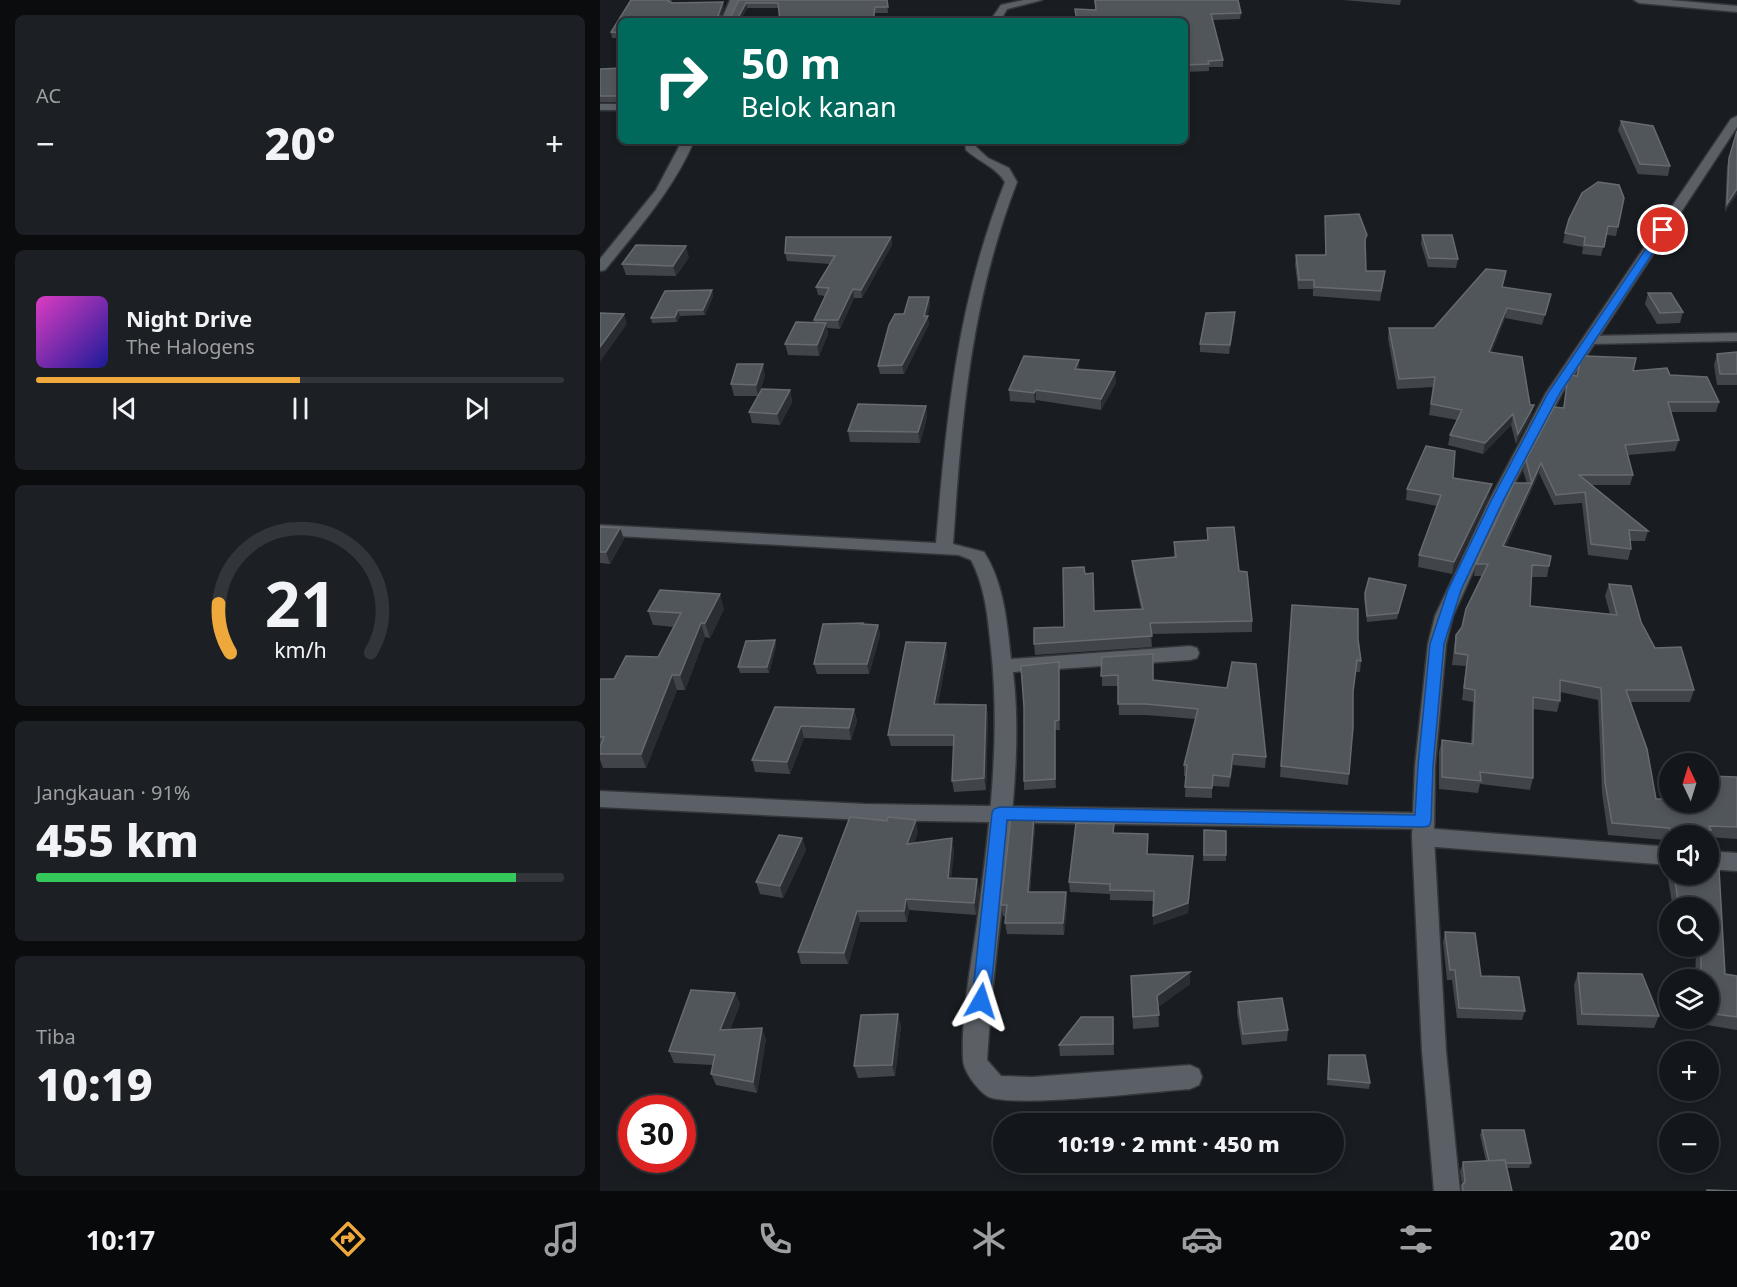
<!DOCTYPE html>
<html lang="id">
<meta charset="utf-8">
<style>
body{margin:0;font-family:"Noto Sans",sans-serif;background:#1c1f23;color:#f1f3f6;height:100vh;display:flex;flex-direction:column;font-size:22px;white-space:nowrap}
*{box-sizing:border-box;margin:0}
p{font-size:20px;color:#9d9fa2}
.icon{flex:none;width:33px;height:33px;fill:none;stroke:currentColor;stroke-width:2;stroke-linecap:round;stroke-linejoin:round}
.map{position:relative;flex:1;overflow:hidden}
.drawer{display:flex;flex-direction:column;gap:15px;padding:15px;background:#0a0c0e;width:600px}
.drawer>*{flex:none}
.top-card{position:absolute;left:18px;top:18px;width:570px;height:126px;border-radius:9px;box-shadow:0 3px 9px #0003,0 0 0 2px #323539;background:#00695c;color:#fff;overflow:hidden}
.needle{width:39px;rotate:356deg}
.buttons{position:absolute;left:1059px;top:753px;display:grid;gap:12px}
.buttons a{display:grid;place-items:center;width:60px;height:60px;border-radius:50%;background:#13161a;box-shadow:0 3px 9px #0003,0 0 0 2px #323539;font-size:30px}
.speed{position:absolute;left:18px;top:1095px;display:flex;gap:12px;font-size:30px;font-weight:700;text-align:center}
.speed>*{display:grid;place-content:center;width:78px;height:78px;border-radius:50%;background:#13161a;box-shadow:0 3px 9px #0003,0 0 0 2px #323539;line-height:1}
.speed .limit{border:9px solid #d22;background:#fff;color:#111}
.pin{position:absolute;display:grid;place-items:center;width:51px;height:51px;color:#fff;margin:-26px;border:3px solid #fff;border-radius:50%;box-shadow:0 2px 6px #0007}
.me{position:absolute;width:66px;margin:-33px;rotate:6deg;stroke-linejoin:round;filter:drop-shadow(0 0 4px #0008)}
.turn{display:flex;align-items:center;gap:21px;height:126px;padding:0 24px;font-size:27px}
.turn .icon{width:78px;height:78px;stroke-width:2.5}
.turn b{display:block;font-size:42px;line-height:51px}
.big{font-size:45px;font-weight:800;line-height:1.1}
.drawer .widget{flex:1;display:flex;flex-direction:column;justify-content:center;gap:9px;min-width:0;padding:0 21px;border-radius:9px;background:#1c1f23}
.drawer .dial{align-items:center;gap:0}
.dial svg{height:156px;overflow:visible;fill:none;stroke:#323539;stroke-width:7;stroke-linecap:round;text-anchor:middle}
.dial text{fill:#f1f3f6;stroke:none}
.song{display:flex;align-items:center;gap:18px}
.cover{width:72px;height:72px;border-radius:9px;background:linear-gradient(135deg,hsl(310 70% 55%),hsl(240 70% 35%))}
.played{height:6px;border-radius:3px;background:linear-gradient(90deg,#eea83c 50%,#323539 50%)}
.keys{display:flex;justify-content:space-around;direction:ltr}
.heat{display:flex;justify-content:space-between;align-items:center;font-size:33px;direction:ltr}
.charge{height:9px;border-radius:4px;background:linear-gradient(90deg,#34c759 91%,#323539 0)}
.trip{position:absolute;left:393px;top:1113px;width:351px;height:60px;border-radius:30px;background:#13161a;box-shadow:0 3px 9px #0003,0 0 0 2px #323539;font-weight:800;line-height:60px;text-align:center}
.tabs{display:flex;height:96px;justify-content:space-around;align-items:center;background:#08090a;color:#9d9fa2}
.tabs .icon{width:42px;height:42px}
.tabs .on{color:#eea83c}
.tabs b{font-size:27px;color:#f1f3f6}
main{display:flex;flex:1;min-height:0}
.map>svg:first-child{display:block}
</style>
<main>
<section class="drawer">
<div class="widget"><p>AC</p>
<div class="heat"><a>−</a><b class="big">20°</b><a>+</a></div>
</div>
<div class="widget">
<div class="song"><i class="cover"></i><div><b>Night Drive</b><p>The Halogens</p></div></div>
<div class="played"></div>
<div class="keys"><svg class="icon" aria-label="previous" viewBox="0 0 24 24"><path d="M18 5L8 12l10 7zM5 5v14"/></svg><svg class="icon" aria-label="pause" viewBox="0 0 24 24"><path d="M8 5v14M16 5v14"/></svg><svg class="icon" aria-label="next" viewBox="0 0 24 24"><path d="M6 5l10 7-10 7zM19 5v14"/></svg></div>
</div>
<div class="widget dial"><svg viewBox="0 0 100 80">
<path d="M14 69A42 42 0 1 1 86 69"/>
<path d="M14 69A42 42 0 0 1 8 44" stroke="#eea83c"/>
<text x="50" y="56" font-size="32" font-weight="700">21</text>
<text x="50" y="72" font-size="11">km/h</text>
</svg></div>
<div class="widget"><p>Jangkauan · 91%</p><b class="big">455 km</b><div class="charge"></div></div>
<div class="widget"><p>Tiba</p><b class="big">10:19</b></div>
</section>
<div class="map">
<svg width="1137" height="1191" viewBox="0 0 1137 1191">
<rect width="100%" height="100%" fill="#191d22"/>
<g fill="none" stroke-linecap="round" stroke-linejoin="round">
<g stroke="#34373a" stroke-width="3">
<g id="minor">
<polygon points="130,0 140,0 131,21 121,21"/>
<polygon points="424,0 442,0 407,9 400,21 390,21 401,5"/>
<polygon points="1034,0 1070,0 1137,6 1137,12 1039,3"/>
<rect x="0" y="104" width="21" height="6"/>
<path d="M 82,141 L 94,141 C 73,190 38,229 5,270 L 0,271 L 0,259 L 56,190 Z"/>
<path d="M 365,141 L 377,141 L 376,147 L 388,158 L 409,168 L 417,182 C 370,304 362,415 353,544 L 384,552 C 404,583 407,623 411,659 L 590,646 L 597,648 L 599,653 L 597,658 L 590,660 L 413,672 C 421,738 413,807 406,873 C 398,936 391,998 387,1060 L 401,1076 L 432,1077 L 590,1065 L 599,1069 L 602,1077 L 599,1085 L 590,1089 C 557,1091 408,1109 387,1096 C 377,1089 363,1071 363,1059 C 361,1017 371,965 377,923 C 389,832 401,740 391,648 C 388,618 385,586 371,560 L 359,555 L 0,535 L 0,525 L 336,543 C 347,415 357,303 405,182 C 397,168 378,161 366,150 Z"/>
<polygon points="1137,333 1137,341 990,344 983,340 990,336"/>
<polygon points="823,828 1070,847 1070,865 823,846 815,843 812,837 815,831"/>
<polygon points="1108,851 1137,853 1137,871 1108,869"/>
</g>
</g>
<g stroke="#34373a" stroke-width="3">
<polygon id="tertiary" points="0,791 265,804 823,813 831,815 834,821 831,827 823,829 265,820 0,807"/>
</g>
<g stroke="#34373a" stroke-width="3">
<polygon id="secondary" points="1137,116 1137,127 962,393 905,501 853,616 846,644 835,766 834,837 846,1051 860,1191 834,1191 822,1051 812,837 815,766 828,644 835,616 889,501 946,393 1131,119"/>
</g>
<use href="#minor" fill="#5b6066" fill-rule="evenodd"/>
<use href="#tertiary" fill="#5b6066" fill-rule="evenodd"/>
<use href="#secondary" fill="#5b6066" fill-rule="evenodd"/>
</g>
<g fill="#41454a">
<polygon points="31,0 73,0 70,2 124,7 121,16 130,18 139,0 287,0 288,13 275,13 274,21 180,21 179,8 147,8 140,21 21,21 21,38 12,38 11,32"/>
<polygon points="494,0 638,0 641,13 640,19 613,20 623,60 623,67 609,67 609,71 585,72 585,21 477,21 475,9 496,10"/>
<polygon points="743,0 801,0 800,5"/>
<polygon points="21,68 21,102 0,102 0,69"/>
<polygon points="1021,121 1070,166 1068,176 1038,174 1018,130"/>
<polygon points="1137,131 1137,194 1125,212 1127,166"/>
<polygon points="1024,198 1016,236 1006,235 1001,256 982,254 983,247 963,243 965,233"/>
<polygon points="725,216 767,235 765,246 766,271 784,280 780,301 713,296 713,289 698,289 695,264 696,255 725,255"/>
<polygon points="822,235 858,259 856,268 828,267 821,244"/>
<polygon points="291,237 292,245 262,298 254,298 240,329 227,328 228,334 219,356 188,355 185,344 215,323 214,320 225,296 218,295 216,287 230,264 187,261 185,253"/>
<polygon points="89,257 76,276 26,275 22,264"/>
<polygon points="902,287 951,294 942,325 905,318 891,353 930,405 934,405 931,416 916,444 911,425 883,454 848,445 850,435 857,420 829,415 833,387 797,389 788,338 789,328 834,328"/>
<polygon points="112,290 113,296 105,315 80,316 77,322 52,323 51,318"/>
<polygon points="1048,293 1083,312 1080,323 1057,324 1045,304"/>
<polygon points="329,297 330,305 327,316 329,324 304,374 280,374 278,366 304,314"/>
<polygon points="635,312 635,321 629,354 600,352 600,344"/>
<polygon points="1137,352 1137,385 1117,385 1114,365 1117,354"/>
<polygon points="479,360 479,369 516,383 501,410 436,400 435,403 410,401 409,390"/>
<polygon points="1033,371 1070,375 1119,402 1116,412 1071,412 1079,440 1075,451 1028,455 1033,475 1030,485 992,485 1048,531 1045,541 1030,541 1031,549 1028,560 988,555 982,503 954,505 939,473 906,546 949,566 947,577 932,577 930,606 1010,614 1005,596 1009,584 1041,622 1055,648 1094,690 1090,702 1030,702 1056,799 1108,802 1108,776 1137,777 1137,839 1108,837 1108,836 1070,836 1070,842 1066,843 1065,840 1008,835 1002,793 998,700 960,692 960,701 957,712 933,709 933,778 930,790 880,784 878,793 839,789 839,752 842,740 871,743 873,702 862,700 866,666 852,665 854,647 856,635 862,627 882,576 874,576 876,564 927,483 923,471 926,460 963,408 967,383 977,376"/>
<polygon points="165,375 159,394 190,390 192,402 180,425 152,423 149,412 158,396 134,396 131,384"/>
<polygon points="326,406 327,417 320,443 250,442 248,431"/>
<polygon points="807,489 889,496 852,574 818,567 819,555 837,506 806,500"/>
<polygon points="0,527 20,528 24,539 10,564 0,563"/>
<polygon points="607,528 639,571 652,621 652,632 551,634 552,647 435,655 434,644 464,627 485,574 494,611 541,609 533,572 532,561 574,557 574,542 607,540"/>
<polygon points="806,585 797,619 767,622 764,599 765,593"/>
<polygon points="692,605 758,639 761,661 760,672 755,672 753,692 749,774 748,785 680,777"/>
<polygon points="124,609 110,638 105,637 85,690 77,690 46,768 3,768 0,760 0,679 14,679 58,657 74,627 53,625 48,611"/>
<polygon points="263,623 263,624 278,625 280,635 269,674 217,674 214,664"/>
<polygon points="175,640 176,646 169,673 140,673 138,667"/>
<polygon points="347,654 338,704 386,705 388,716 386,790 354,792 352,781 354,746 291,746 288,735"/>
<polygon points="502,657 553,680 627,688 666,757 665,768 633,765 629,787 612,786 612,798 585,797 586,776 584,776 584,765 596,719 546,715 519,715 518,686 502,686"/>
<polygon points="459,671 460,730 455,730 456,788 424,790 424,781"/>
<polygon points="175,707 254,709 257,721 251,740 204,738 190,774 155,772 152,760"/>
<polygon points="434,816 435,828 430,892 466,892 467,904 464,935 407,934 405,923 406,917 403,916 401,905"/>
<polygon points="604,830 626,855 626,861 603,861"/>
<polygon points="318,832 314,843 354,850 351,878 377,879 379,891 376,915 309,910 307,922 260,922 248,964 201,964 198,952"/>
<polygon points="514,833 548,834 548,854 593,856 588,913 553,925 553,901 510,900 510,894 470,892 469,882"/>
<polygon points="202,838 206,850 183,898 160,894 156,882"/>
<polygon points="1070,874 1108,874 1125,974 1137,976 1137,1030 1095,1023 1095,1018 1108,1018 1108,980 1095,980 1096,951 1079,949 1079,946 1108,946 1108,908 1073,908 1068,879"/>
<polygon points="845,932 881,976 925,1011 922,1020 857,1018 852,980 847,980 843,942"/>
<polygon points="590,972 590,984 558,1007 559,1027 533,1029 531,976"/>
<polygon points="978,973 1059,1016 1054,1028 977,1025 974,985"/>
<polygon points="135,993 140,1004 130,1030 166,1039 157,1093 116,1085 111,1074 113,1065 74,1063 69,1051"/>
<polygon points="638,1002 688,1030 687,1041 642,1045 637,1013"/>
<polygon points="513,1017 514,1055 460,1056 459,1045"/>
<polygon points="301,1025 295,1076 258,1078 254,1066"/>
<polygon points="729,1055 770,1083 769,1089 727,1085"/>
<polygon points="882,1130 931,1163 929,1168 907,1168 912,1191 860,1191 862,1185 860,1171 863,1162 886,1161 880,1135"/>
</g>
<g fill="#2a2e33">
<polygon points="123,2 124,7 119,21 118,16"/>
<polygon points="146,3 147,8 140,21 137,21 139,16"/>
<polygon points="1137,189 1137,194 1125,212 1127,204"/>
<polygon points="291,237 292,245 262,298 261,290"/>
<polygon points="86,246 89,257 76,276 73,266"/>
<polygon points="253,289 254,298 240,329 238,320"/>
<polygon points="112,290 113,296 105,315 103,310"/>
<polygon points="329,297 330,305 327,319 328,316 329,324 304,374 302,365 324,316"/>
<polygon points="907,308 905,318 887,363 889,352"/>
<polygon points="78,310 80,316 77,322 75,317"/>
<polygon points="635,312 635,321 629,354 630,345"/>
<polygon points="24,314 27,324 0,362 0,347"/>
<polygon points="226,323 228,334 219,356 217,345"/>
<polygon points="479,360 479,370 475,369"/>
<polygon points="163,364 165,375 158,396 156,385"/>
<polygon points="515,372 516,383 501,410 501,399"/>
<polygon points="190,390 192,402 180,425 177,414"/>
<polygon points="436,390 436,400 435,403 434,393"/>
<polygon points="934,405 931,416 916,444 918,434"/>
<polygon points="326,406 327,417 320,443 318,432"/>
<polygon points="913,414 911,425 883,454 885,443"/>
<polygon points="941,463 939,473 929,494 932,483"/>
<polygon points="932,483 929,494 901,557 903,546"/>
<polygon points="892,484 889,496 852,574 854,562"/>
<polygon points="20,528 24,539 10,564 6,552"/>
<polygon points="120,594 124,609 110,638 105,623"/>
<polygon points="101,623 105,637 85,690 80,675"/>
<polygon points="278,625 280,635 269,674 267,664"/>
<polygon points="175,640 176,646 169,673 167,667"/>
<polygon points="346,643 347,654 336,715 334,704"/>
<polygon points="459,662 459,671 460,730 459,720"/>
<polygon points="72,675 77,690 46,768 41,754"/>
<polygon points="386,705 388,716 386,790 384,778"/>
<polygon points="254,709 257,721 251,740 249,728"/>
<polygon points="455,721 455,730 456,788 455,779"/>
<polygon points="201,726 204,738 190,774 187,762"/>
<polygon points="633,754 633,765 629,787 630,777"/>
<polygon points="434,816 435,828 429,904 428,892"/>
<polygon points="316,820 318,832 310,855 307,844"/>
<polygon points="202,838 206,850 183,898 180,886"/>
<polygon points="352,838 354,850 350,889 348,878"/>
<polygon points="593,856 588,913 553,925 553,916"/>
<polygon points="377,879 379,891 376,915 374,903"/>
<polygon points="466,892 467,904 464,935 463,923"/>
<polygon points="306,899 309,910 307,922 304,911"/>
<polygon points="257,911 260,922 248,964 244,953"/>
<polygon points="590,972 590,984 557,1008 557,996"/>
<polygon points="135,993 140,1004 125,1042 120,1030"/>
<polygon points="298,1014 301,1025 295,1076 292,1065"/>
<polygon points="162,1028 166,1039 157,1093 153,1082"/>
</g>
<g fill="#51565b" stroke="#676b70" stroke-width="1.5">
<polygon points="31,0 67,0 72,3 123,2 118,16 130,18 139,0 287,0 288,7 275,7 273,21 180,21 178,3 146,3 139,16 137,21 21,21 21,33 11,32"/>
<polygon points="495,0 638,0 641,13 611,14 623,60 608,61 609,64 585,65 585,21 477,21 475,9 496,10"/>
<polygon points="21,68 21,96 0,96 0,69"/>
<polygon points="1021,121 1053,126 1070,166 1040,164"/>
<polygon points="1137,131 1137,189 1127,204 1129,158"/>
<polygon points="998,182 1019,185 1024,198 1018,227 1008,226 1004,247 984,245 985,237 965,233 969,219 982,193"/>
<polygon points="759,214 767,235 765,239 766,271 785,271 781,291 714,287 714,280 699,280 696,255 726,255 725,216"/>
<polygon points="822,235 852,235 858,259 829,258"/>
<polygon points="186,237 291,237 261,290 253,289 238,320 214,320 229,288 216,287 235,256 185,253"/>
<polygon points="36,245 86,246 73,266 22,264"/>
<polygon points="886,269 906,271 902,287 951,294 945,315 907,308 889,352 922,357 930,405 934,405 918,434 913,414 885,443 850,435 862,410 831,404 835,377 799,379 789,328 834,328"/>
<polygon points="112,290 103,310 78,310 75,317 51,318 65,291"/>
<polygon points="1048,293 1071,293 1083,312 1060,313"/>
<polygon points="309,297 329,297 324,316 328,316 302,365 278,366 289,325 295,314 304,314"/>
<polygon points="635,312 630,345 600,344 606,313"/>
<polygon points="0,313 24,314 0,347"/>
<polygon points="196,322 226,323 217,345 185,344"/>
<polygon points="1137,352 1137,374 1120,374 1117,354"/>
<polygon points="424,356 479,360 475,369 515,372 501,399 436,390 434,393 409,390"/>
<polygon points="985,356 1036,358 1033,371 1067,368 1070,375 1107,377 1119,402 1068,402 1079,440 1025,445 1033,475 979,475 1048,531 1029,530 1031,549 991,544 985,492 956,495 941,463 932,483 926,460 954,407 964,408 967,383 972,375 977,376 980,363"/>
<polygon points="137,364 163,364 156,385 131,384"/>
<polygon points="162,389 190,390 177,414 149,412"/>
<polygon points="258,404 326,406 318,432 248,431"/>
<polygon points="826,446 855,451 853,478 892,484 854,562 819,555 841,495 807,489"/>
<polygon points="914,483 932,483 903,546 951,556 949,566 932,565 930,606 1017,615 1009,584 1031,586 1041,622 1055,648 1081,647 1094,690 1026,690 1047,749 1056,799 1070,799 1070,802 1108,802 1108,798 1111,798 1108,789 1108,776 1137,777 1137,827 1109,826 1111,830 1070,831 1069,828 1012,823 1005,782 1001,688 960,680 960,701 933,697 933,778 880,772 881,781 842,777 842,740 873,744 875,690 864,688 868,655 855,653 856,635 862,627 866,609 888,564 876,564"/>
<polygon points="0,527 20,528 6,552 0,552"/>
<polygon points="634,527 639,571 647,572 652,621 550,623 552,636 434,644 434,628 464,627 463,568 484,567 485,574 493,573 494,611 543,609 532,561 576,557 574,542 608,540 607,528"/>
<polygon points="769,578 806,585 798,613 767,616 765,593"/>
<polygon points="60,590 120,594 105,623 101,623 80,675 72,675 41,754 0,754 0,747 4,737 0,737 0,679 14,679 26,656 58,657 81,613 48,611"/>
<polygon points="692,605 758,609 758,639 761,661 757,660 753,692 753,727 749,774 681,766"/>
<polygon points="263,623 262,624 278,625 267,664 214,664 223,624"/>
<polygon points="175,640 167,667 138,667 146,641"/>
<polygon points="306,642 346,643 334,704 386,705 384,778 352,781 354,735 288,735"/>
<polygon points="553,654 553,680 627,688 632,662 656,664 666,757 633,754 630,777 613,775 612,788 585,787 587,765 584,765 598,709 546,704 518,704 518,675 501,676 502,657"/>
<polygon points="459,662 459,720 455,721 455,779 424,781 424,707 421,666"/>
<polygon points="175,707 254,709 249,728 201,726 187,762 152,760"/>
<polygon points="411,816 434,816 428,892 466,892 463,923 405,923 407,905 401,905"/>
<polygon points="250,817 287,821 288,817 316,820 307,844 352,838 348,878 377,879 374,903 306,899 304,911 257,911 244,953 198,952"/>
<polygon points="476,823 514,824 513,833 548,834 547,854 593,856 588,903 553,916 554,891 510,890 510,884 469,882"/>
<polygon points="604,830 626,831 626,855 604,855"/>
<polygon points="179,835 202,838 180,886 156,882"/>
<polygon points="1108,869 1119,869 1125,974 1137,976 1137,1017 1108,1013 1108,980 1101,980 1101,946 1108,946 1108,908 1079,908 1074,874 1108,874"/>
<polygon points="845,932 875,933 881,976 919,977 925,1011 859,1008 855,970 850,970"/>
<polygon points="590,972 557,996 559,1015 533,1017 531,976"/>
<polygon points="978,973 1042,974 1059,1016 982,1014"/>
<polygon points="91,990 135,993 120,1030 162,1028 153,1082 111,1074 115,1055 69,1051"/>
<polygon points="682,998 688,1030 643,1034 638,1002"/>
<polygon points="298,1014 292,1065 254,1066 261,1015"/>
<polygon points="481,1017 513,1017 513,1044 459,1045"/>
<polygon points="729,1055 765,1055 770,1083 728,1079"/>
<polygon points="882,1130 924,1130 931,1163 906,1163 905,1160 889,1161"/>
<polygon points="905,1160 912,1191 863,1191 862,1185 865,1182 863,1162"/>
<polygon points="1107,1190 1137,1191 1107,1191"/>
</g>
<polygon fill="#1a73e8" stroke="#114b97" stroke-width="1.5" points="1060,228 1068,230 960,393 903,501 861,590 844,644 833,766 831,821 829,826 823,827 407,820 390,1001 387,1007 381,1009 374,1007 372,1001 392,813 394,809 400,807 815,815 818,766 830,644 848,590 891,501 948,393"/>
</svg>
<div class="buttons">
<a><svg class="needle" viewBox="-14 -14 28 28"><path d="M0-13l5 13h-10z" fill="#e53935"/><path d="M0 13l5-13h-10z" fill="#9d9fa2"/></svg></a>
<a><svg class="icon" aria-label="sound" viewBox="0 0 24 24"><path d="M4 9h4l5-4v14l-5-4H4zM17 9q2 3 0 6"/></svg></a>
<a><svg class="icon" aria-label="search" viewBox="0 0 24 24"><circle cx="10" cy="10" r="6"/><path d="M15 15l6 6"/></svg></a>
<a><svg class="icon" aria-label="layers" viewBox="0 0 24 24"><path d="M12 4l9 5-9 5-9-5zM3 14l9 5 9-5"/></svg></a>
<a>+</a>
<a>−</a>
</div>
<div class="speed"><div class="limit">30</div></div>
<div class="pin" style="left:1063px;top:230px;background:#d93025"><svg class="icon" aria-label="arrive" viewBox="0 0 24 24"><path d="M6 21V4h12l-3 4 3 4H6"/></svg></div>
<svg class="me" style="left:381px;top:1001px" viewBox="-20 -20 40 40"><path d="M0-17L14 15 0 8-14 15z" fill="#1a73e8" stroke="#fff" stroke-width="4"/></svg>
<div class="trip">10:19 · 2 mnt · 450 m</div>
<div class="top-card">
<div class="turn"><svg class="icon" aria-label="right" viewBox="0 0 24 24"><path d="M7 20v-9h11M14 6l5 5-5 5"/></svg><div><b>50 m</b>Belok kanan</div></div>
</div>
</div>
</main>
<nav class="tabs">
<b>10:17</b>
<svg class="icon on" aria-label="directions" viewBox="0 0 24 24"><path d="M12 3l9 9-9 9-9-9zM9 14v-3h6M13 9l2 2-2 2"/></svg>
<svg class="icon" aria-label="music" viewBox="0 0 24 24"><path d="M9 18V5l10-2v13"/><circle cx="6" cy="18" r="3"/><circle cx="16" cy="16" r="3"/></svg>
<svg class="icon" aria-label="phone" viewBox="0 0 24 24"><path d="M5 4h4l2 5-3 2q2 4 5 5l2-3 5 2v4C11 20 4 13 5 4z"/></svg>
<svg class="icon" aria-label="climate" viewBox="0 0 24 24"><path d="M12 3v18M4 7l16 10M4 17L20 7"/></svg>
<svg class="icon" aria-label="car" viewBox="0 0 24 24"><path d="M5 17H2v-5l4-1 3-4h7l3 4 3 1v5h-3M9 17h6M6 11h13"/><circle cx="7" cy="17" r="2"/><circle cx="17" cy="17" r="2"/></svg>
<svg class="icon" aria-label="filters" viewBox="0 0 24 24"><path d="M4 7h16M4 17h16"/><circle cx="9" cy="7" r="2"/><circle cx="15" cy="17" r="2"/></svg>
<b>20°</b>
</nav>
